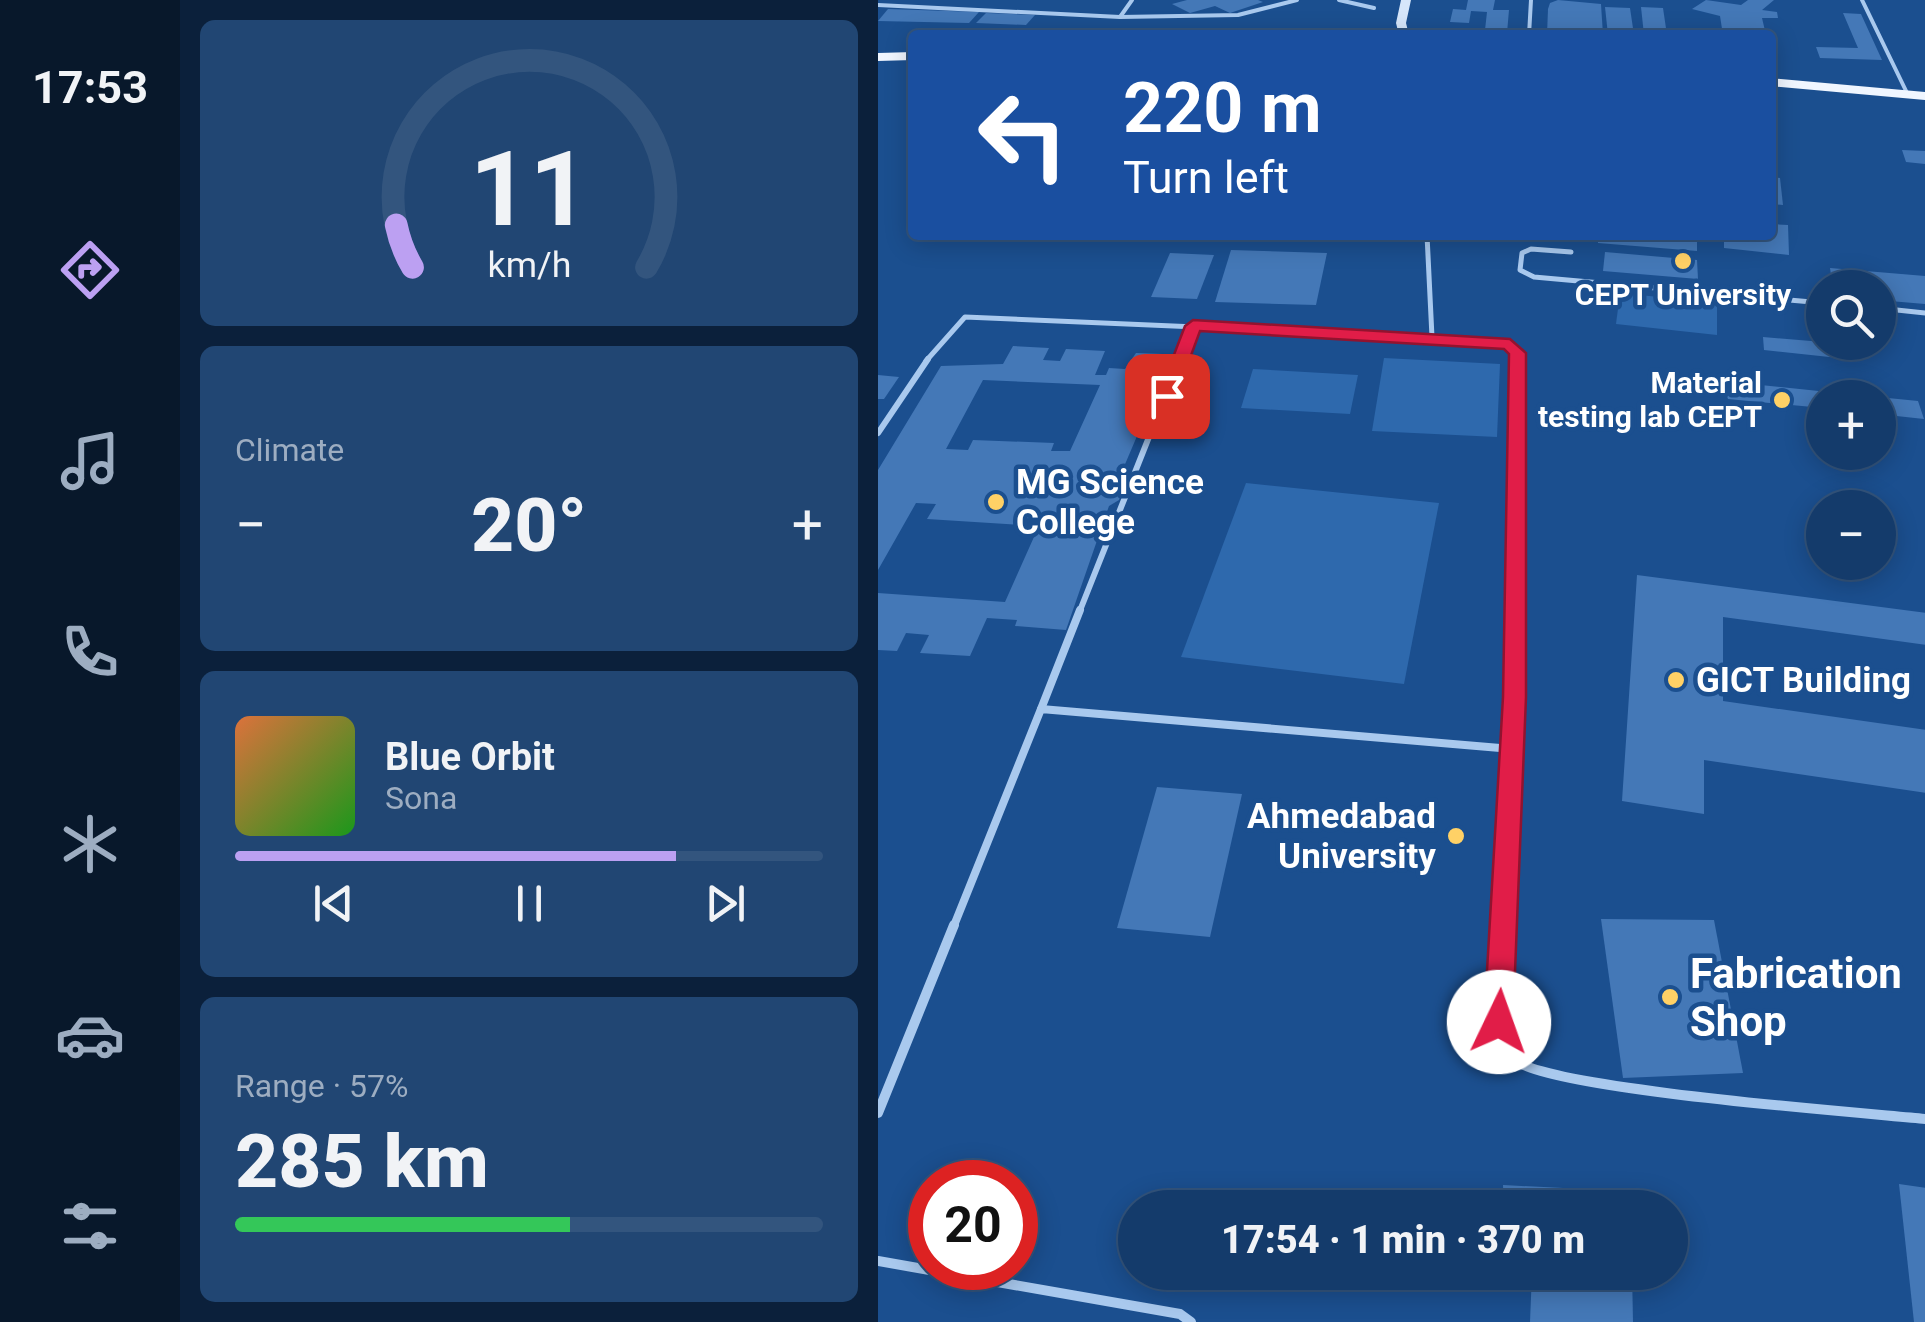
<!DOCTYPE html>
<meta charset="utf-8">
<style>
body{margin:0;font-family:Roboto,sans-serif;background:#214673;color:#f1f3f6;height:100vh;display:flex;flex-direction:column;font-size:38px;white-space:nowrap}
*{box-sizing:border-box;margin:0}
p{font-size:32px;color:#9dadc1}
.icon{flex:none;width:55px;height:55px;fill:none;stroke:currentColor;stroke-width:2;stroke-linecap:round;stroke-linejoin:round}
.map{position:relative;flex:1;overflow:hidden}
.drawer{display:flex;flex-direction:column;gap:20px;padding:20px;background:#0b203b;width:698px}
.drawer>*{flex:none}
.top-card{position:absolute;left:30px;top:30px;width:868px;height:210px;border-radius:10px;box-shadow:0 5px 25px #0003,0 0 0 2px #33557e;background:#1a4fa0;color:#fff;overflow:hidden}
.fabs{position:absolute;left:928px;top:270px;display:grid;gap:20px}
.fabs a{display:grid;place-items:center;width:90px;height:90px;border-radius:50%;background:#143b6b;box-shadow:0 5px 25px #0003,0 0 0 2px #33557e;font-size:50px}
.speed{position:absolute;left:30px;top:1160px;display:flex;gap:20px;font-size:50px;font-weight:700;text-align:center}
.speed>*{display:grid;place-content:center;width:130px;height:130px;border-radius:50%;background:#143b6b;box-shadow:0 5px 25px #0003,0 0 0 2px #33557e;line-height:1}
.speed .limit{border:15px solid #d22;background:#fff;color:#111}
.pin{position:absolute;display:grid;place-items:center;width:85px;height:85px;color:#fff;margin:-42px;border-radius:20px;box-shadow:0 5px 15px #0006}
.me{position:absolute;width:110px;margin:-55px;rotate:3deg;stroke-linejoin:round;filter:drop-shadow(0 0 8px #0008)}
.turn{display:flex;align-items:center;gap:35px;height:210px;padding:0 50px;font-size:45px}
.turn .icon{width:130px;height:130px;stroke-width:2.5}
.turn b{display:block;font-size:70px;line-height:85px}
.big{font-size:75px;font-weight:800;line-height:1.1}
.drawer .widget{flex:1;display:flex;flex-direction:column;justify-content:center;gap:15px;min-width:0;padding:0 35px;border-radius:15px;background:#214673}
.drawer .dial{align-items:center;gap:0}
.dial svg{height:260px;overflow:visible;fill:none;stroke:#33557e;stroke-width:7;stroke-linecap:round;text-anchor:middle}
.dial text{fill:#f1f3f6;stroke:none}
.song{display:flex;align-items:center;gap:30px}
.cover{width:120px;height:120px;border-radius:15px;background:linear-gradient(135deg,hsl(20 70% 55%),hsl(120 70% 35%))}
.played{height:10px;border-radius:5px;background:linear-gradient(90deg,#bca0f2 75%,#33557e 75%)}
.keys{display:flex;justify-content:space-around;direction:ltr}
.heat{display:flex;justify-content:space-between;align-items:center;font-size:55px;direction:ltr}
.charge{height:15px;border-radius:8px;background:linear-gradient(90deg,#34c759 57%,#33557e 0)}
.trip{position:absolute;left:240px;top:1190px;width:570px;height:100px;border-radius:50px;background:#143b6b;box-shadow:0 5px 25px #0003,0 0 0 2px #33557e;font-weight:800;line-height:100px;text-align:center}
main{display:flex;flex:1;min-height:0}
.menu{display:flex;flex-direction:column;width:180px;justify-content:space-around;align-items:center;background:#08182b;color:#9dadc1}
.menu .icon{width:70px;height:70px}
.menu .on{color:#bca0f2}
.menu b{font-size:45px;color:#f1f3f6}
.map>svg:first-child{display:block}
</style>
<main>
<nav class="menu">
<b>17:53</b>
<svg class="icon on" aria-label="directions" viewBox="0 0 24 24"><path d="M12 3l9 9-9 9-9-9zM9 14v-3h6M13 9l2 2-2 2"/></svg>
<svg class="icon" aria-label="music" viewBox="0 0 24 24"><path d="M9 18V5l10-2v13"/><circle cx="6" cy="18" r="3"/><circle cx="16" cy="16" r="3"/></svg>
<svg class="icon" aria-label="phone" viewBox="0 0 24 24"><path d="M5 4h4l2 5-3 2q2 4 5 5l2-3 5 2v4C11 20 4 13 5 4z"/></svg>
<svg class="icon" aria-label="climate" viewBox="0 0 24 24"><path d="M12 3v18M4 7l16 10M4 17L20 7"/></svg>
<svg class="icon" aria-label="car" viewBox="0 0 24 24"><path d="M5 17H2v-5l4-1 3-4h7l3 4 3 1v5h-3M9 17h6M6 11h13"/><circle cx="7" cy="17" r="2"/><circle cx="17" cy="17" r="2"/></svg>
<svg class="icon" aria-label="filters" viewBox="0 0 24 24"><path d="M4 7h16M4 17h16"/><circle cx="9" cy="7" r="2"/><circle cx="15" cy="17" r="2"/></svg>
</nav>
<section class="drawer">
<div class="widget dial"><svg viewBox="0 0 100 80">
<path d="M14 69A42 42 0 1 1 86 69"/>
<path d="M14 69A42 42 0 0 1 9 56" stroke="#bca0f2"/>
<text x="50" y="56" font-size="32" font-weight="700">11</text>
<text x="50" y="72" font-size="11">km/h</text>
</svg></div>
<div class="widget"><p>Climate</p>
<div class="heat"><a>−</a><b class="big">20°</b><a>+</a></div>
</div>
<div class="widget">
<div class="song"><i class="cover"></i><div><b>Blue Orbit</b><p>Sona</p></div></div>
<div class="played"></div>
<div class="keys"><svg class="icon" aria-label="previous" viewBox="0 0 24 24"><path d="M18 5L8 12l10 7zM5 5v14"/></svg><svg class="icon" aria-label="pause" viewBox="0 0 24 24"><path d="M8 5v14M16 5v14"/></svg><svg class="icon" aria-label="next" viewBox="0 0 24 24"><path d="M6 5l10 7-10 7zM19 5v14"/></svg></div>
</div>
<div class="widget"><p>Range · 57%</p><b class="big">285 km</b><div class="charge"></div></div>
</section>
<div class="map">
<svg width="1048" height="1322" viewBox="0 0 1048 1322">
<rect width="100%" height="100%" fill="#1b4f8f"/>
<g fill="#2e69ad">
<polygon points="742,293 839,303 839,335 738,324"/>
<polygon points="506,358 622,364 619,437 494,431"/>
<polygon points="375,369 480,375 472,414 363,408"/>
<polygon points="368,483 561,503 526,684 303,657"/>
</g>
<g fill="#4478b7" fill-rule="evenodd">
<polygon points="309,0 380,0 385,2 352,13 337,6 312,13 294,4"/>
<polygon points="590,0 617,0 615,10 631,10 629,33 589,35 590,29 607,30 609,12 593,11 591,23 572,22 575,9 588,10"/>
<polygon points="680,0 723,4 725,35 669,35 670,9 672,3"/>
<polygon points="828,0 863,5 870,0 896,0 884,10 899,12 900,18 884,18 888,35 845,35 842,16 814,9"/>
<polygon points="727,7 752,8 756,35 730,35"/>
<polygon points="763,7 785,8 789,35 766,35"/>
<polygon points="10,9 101,12 91,23 0,21"/>
<polygon points="108,13 157,15 148,25 98,23"/>
<polygon points="965,13 983,14 1004,60 942,58 938,47 980,48"/>
<polygon points="1024,150 1048,151 1048,164 1028,162"/>
<polygon points="892,177 902,178 905,205 892,204"/>
<polygon points="892,224 910,225 911,255 846,248 846,235 892,235"/>
<polygon points="720,235 819,235 819,251 720,243"/>
<polygon points="353,250 449,253 438,305 337,302"/>
<polygon points="727,252 819,260 820,279 725,271"/>
<polygon points="292,253 336,255 319,299 273,297"/>
<polygon points="952,268 1048,276 1048,304 1000,300 1000,288 955,288"/>
<polygon points="885,337 969,344 970,359 886,350"/>
<path d="M 135,346 L 171,348 L 165,360 L 182,361 L 188,349 L 227,351 L 217,375 L 228,375 L 231,368 L 247,369 L 258,353 L 285,354 L 277,375 L 285,375 L 245,469 L 248,469 L 245,476 L 250,476 L 241,500 L 231,506 L 188,630 L 137,626 L 139,620 L 109,618 L 92,656 L 42,653 L 51,635 L 28,633 L 19,651 L 0,650 L 0,593 L 127,602 L 164,519 L 147,518 L 144,525 L 49,519 L 58,504 L 38,503 L 0,570 L 0,470 L 63,366 L 125,364 ZM 105,380 L 222,385 L 192,451 L 173,451 L 176,443 L 95,440 L 90,450 L 68,449 Z"/>
<polygon points="0,375 21,377 6,399 0,399"/>
<polygon points="844,381 979,395 979,398 945,398 945,408 850,399"/>
<polygon points="1000,397 1040,401 1046,419 1000,414"/>
<polygon points="759,575 1048,613 1048,645 845,617 845,701 1048,730 1048,793 826,760 826,814 744,801"/>
<polygon points="279,787 364,794 332,937 239,928"/>
<polygon points="723,919 836,920 865,1073 745,1078"/>
<polygon points="1021,1184 1048,1188 1048,1322 1036,1322"/>
<polygon points="625,1185 705,1189 704,1208 626,1208"/>
<polygon points="654,1272 754,1272 755,1322 652,1322"/>
</g>
<g fill="none" stroke-linecap="round" stroke-linejoin="round">
<g stroke="#a9c9ee" stroke-width="4">
<polyline points="461,0 496,8"/>
<polyline points="984,0 1030,95"/>
<polyline points="0,5 242,17 254,0"/>
<polyline points="242,17 360,15 419,0"/>
<polyline points="651,35 653,0"/>
</g>
<g stroke="#a9c9ee" stroke-width="5">
<polyline points="549,235 554,337 632,344 640,353 641,361"/>
<polyline points="693,252 653,249 644,253 642,270 656,277 945,303"/>
<polyline points="1000,308 1048,313"/>
<polyline points="48,361 87,317 554,337"/>
<polyline points="301,361 315,325"/>
</g>
<g stroke="#a9c9ee" stroke-width="6">
<polyline points="0,433 50,359"/>
<polyline points="201,613 302,359"/>
<polyline points="638,613 641,359"/>
</g>
<g stroke="#a9c9ee" stroke-width="8">
<polyline points="163,709 202,610"/>
<polyline points="75,928 163,709 634,749"/>
<polyline points="626,928 638,610"/>
</g>
<g stroke="#a9c9ee" stroke-width="10">
<path d="M 626,925 C 624,960 611,1033 636,1059 C 664,1089 988,1113 1048,1119"/>
<polyline points="0,1113 76,925"/>
<polyline points="0,1261 302,1314 313,1322"/>
</g>
<polygon fill="#d6e6fa" fill-rule="evenodd" points="523,0 533,0 528,23 531,35 521,35 518,23"/>
<g fill="#f0f6ff" fill-rule="evenodd">
<polygon points="35,52 35,60 0,61 0,53"/>
<polygon points="892,78 1048,92 1048,100 892,86"/>
</g>
</g>
<polygon fill="#e11d48" stroke="#92132f" stroke-width="2.5" points="315,320 632,339 648,353 648,697 635,1022 631,1032 621,1036 610,1032 606,1022 625,697 631,354 626,349 322,331 298,396 295,400 283,400 280,396 307,326"/>
<g fill="#ffd166" stroke="#1b4f8f" stroke-width="4">
<circle cx="805" cy="261" r="10"/>
<circle cx="904" cy="400" r="10"/>
<circle cx="118" cy="502" r="10"/>
<circle cx="798" cy="680" r="10"/>
<circle cx="578" cy="836" r="10"/>
<circle cx="792" cy="997" r="10"/>
</g>
<g text-anchor="middle" stroke-width="9" stroke-linejoin="round" paint-order="stroke">
<g font-size="30" font-weight="bold" fill="#fff" stroke="#1b4f8f">
<text x="805" y="305">CEPT University</text>
<text x="884" y="393" text-anchor="end">Material<tspan x="884" dy="34">testing lab CEPT</tspan></text>
</g>
<g font-size="35" font-weight="bold" fill="#fff" stroke="#1b4f8f" text-anchor="start">
<text x="138" y="494">MG Science<tspan x="138" dy="40">College</tspan></text>
<text x="818" y="692">GICT Building</text>
<text x="558" y="828" text-anchor="end">Ahmedabad<tspan x="558" dy="40">University</tspan></text>
</g>
<g font-size="42" font-weight="bold" fill="#fff" stroke="#1b4f8f" text-anchor="start">
<text x="812" y="988">Fabrication<tspan x="812" dy="48">Shop</tspan></text>
</g>
</g>
</svg>
<div class="fabs">
<a><svg class="icon" aria-label="search" viewBox="0 0 24 24"><circle cx="10" cy="10" r="6"/><path d="M15 15l6 6"/></svg></a>
<a>+</a>
<a>−</a>
</div>
<div class="speed"><div class="limit">20</div></div>
<div class="pin" style="left:289px;top:396px;background:#d93025"><svg class="icon" aria-label="arrive" viewBox="0 0 24 24"><path d="M6 21V4h12l-3 4 3 4H6"/></svg></div>
<svg class="me" style="left:621px;top:1022px" viewBox="-20 -20 40 40"><circle r="19" fill="#fff"/><path d="M0-13L10 11 0 6-10 11z" fill="#e11d48"/></svg>
<div class="trip">17:54 · 1 min · 370 m</div>
<div class="top-card">
<div class="turn"><svg class="icon" aria-label="left" viewBox="0 0 24 24"><path d="M17 20v-9H6M10 6l-5 5 5 5"/></svg><div><b>220 m</b>Turn left</div></div>
</div>
</div>
</main>
